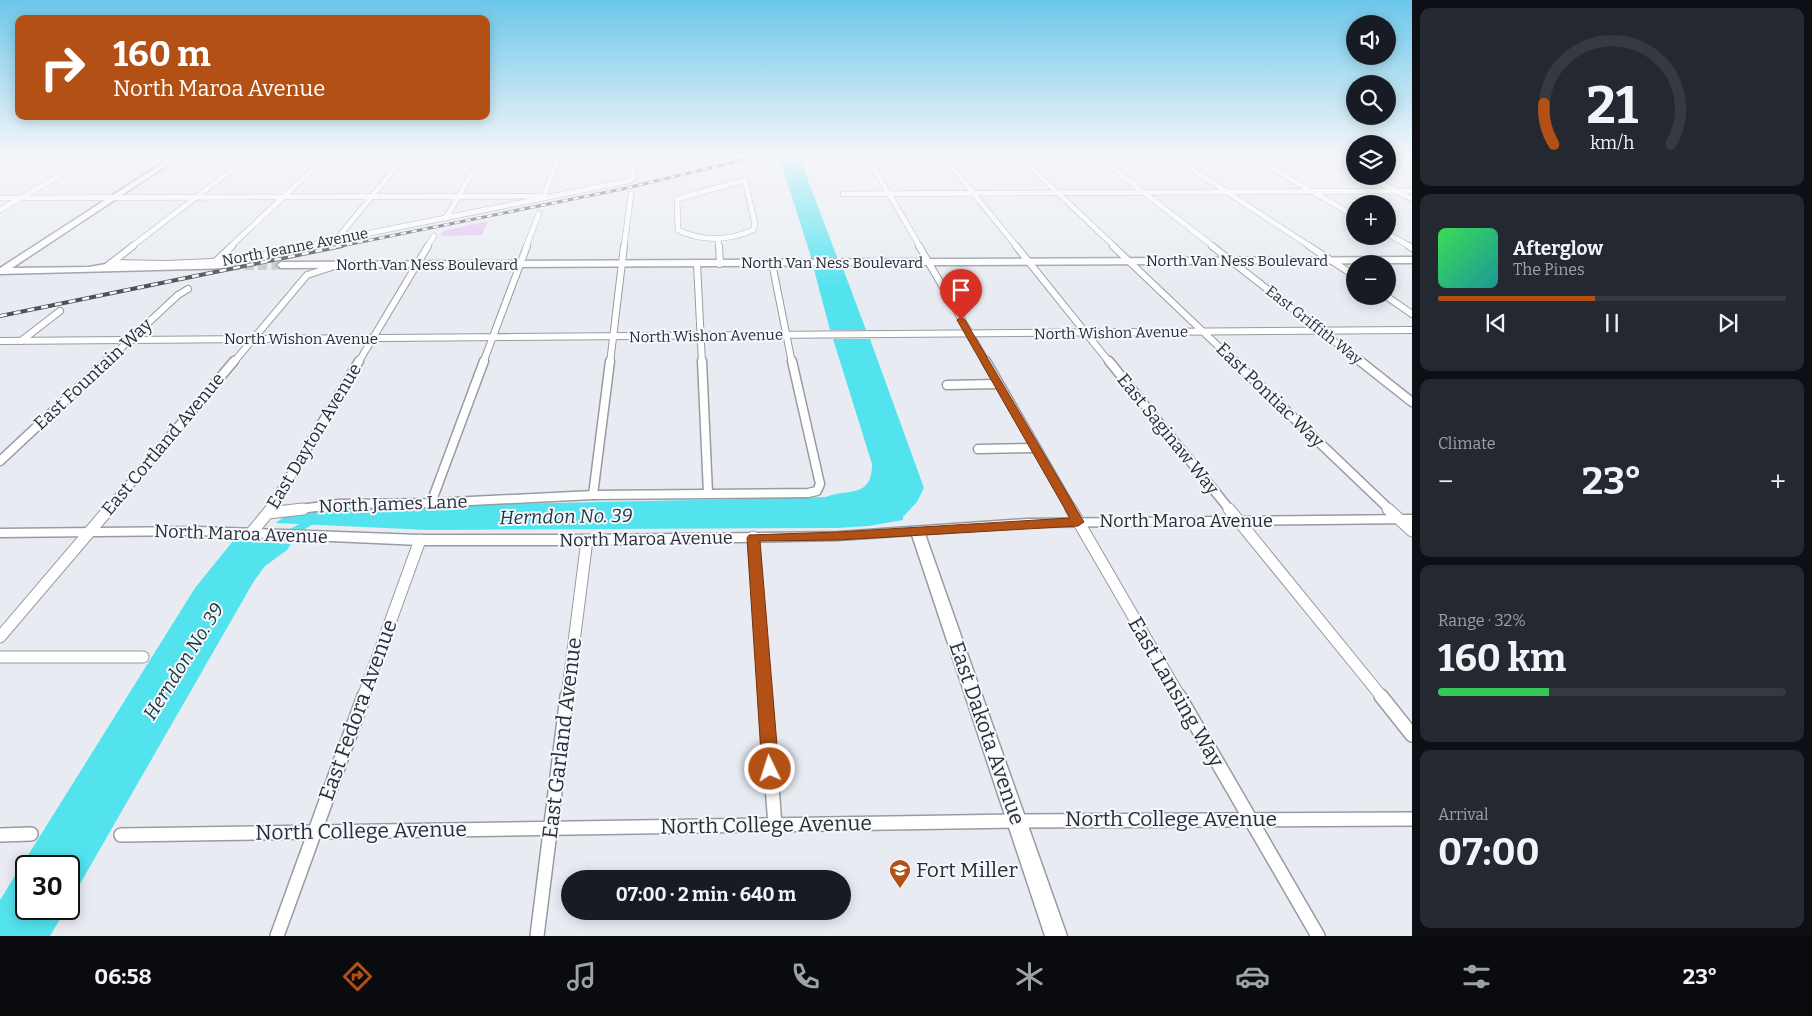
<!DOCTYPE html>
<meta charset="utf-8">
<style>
body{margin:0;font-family:Bitter,serif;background:#242831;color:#f1f3f6;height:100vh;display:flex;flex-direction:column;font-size:19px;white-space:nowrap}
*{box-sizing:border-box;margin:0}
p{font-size:16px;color:#9ea1a6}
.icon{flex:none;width:28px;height:28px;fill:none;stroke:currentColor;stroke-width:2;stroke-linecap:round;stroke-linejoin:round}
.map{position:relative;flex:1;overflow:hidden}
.sheet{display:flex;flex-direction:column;gap:8px;padding:8px;background:#0d0f14;width:400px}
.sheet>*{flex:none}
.guide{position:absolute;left:15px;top:15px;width:475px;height:105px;border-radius:10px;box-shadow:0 2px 12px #0003;background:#b25015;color:#fff;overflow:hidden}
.buttons{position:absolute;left:1346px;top:15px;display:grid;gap:10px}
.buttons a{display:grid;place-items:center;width:50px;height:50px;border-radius:50%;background:#171b24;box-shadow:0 2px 12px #0003;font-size:25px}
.speed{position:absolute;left:15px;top:855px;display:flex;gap:10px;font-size:25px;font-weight:700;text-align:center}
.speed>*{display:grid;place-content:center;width:65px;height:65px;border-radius:50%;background:#171b24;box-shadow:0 2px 12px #0003;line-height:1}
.speed .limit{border:2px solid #111;border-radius:8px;background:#fff;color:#111}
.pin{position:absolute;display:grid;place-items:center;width:42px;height:42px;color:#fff;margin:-51px -21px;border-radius:50% 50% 50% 0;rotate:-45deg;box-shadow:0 0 5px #0007}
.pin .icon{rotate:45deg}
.me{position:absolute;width:55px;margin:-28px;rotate:356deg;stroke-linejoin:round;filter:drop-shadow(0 0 4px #0008)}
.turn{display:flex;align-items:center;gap:18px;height:105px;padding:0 15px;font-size:22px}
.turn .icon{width:65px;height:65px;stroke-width:2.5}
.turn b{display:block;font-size:35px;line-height:42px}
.big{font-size:38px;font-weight:700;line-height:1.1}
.sheet .tile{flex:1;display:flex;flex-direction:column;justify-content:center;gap:8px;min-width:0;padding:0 18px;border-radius:10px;background:#242831}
.sheet .dial{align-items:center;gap:0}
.dial svg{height:130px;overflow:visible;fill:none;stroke:#363941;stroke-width:7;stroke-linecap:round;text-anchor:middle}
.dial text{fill:#f1f3f6;stroke:none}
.song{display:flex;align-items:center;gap:15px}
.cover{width:60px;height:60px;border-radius:8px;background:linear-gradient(135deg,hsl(130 70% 55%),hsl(180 70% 35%))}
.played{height:5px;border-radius:2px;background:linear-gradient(90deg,#b25015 45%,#363941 45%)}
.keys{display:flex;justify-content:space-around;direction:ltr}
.heat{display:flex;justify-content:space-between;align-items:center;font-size:28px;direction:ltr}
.charge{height:8px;border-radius:4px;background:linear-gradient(90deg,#34c759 32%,#363941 0)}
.trip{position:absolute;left:561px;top:870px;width:290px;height:50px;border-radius:25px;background:#171b24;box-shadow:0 2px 12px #0003;font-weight:700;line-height:50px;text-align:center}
.tabs{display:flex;height:80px;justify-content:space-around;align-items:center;background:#090b0e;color:#9ea1a6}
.tabs .icon{width:35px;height:35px}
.tabs .selected{color:#b25015}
.tabs b{font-size:22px;color:#f1f3f6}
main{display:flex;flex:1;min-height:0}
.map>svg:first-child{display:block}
</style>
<main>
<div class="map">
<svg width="1412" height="936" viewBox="0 0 1412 936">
<rect width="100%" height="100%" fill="#e8ecf2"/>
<polygon fill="#e5c1f0" points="488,221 482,235 441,236 443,231"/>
<g fill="#53e3ee">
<polygon points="779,156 799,156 838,260 812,260"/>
<polygon points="813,266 842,266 866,330 830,330"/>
<path d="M 833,339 L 870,339 L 924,488 L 917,502 L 903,517 L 903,520 L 869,526 L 837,528 L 429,530 L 276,523 C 291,509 316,510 335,508 L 826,497 C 848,488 872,499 872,464 Z"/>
<polygon points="233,541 291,544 287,550 265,566 254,581 69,903 69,866 26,866 26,909 66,909 50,936 0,936 0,900 195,588"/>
</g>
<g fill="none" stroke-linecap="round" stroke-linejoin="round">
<polygon fill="#53e3ee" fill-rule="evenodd" points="316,515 321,518 320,520 266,552 258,552 256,549 258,546"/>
<polyline stroke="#c2c6cb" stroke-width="9" stroke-dasharray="9 4.5" stroke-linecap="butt" points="231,266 281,265"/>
<g stroke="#989ba1" stroke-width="6">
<g id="street-far4">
<polyline points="867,156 920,247"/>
<polyline points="943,156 1017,247"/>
<polyline points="1019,156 1115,247"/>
<polyline points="1097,156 1214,247"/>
<polyline points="1172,156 1311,247"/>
<polyline points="1250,156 1355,216"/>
<polyline points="1327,156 1355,170"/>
<polyline points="0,166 19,156"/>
<polyline points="1367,176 1412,199"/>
<path d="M 745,180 L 755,224 L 753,230 C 728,241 703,242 678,230 L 677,199 Z"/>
<polyline points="843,194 1412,191"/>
<polyline points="546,197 544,196 559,156"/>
<polyline points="0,198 544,196"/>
<polyline points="0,210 94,156"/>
<polyline points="446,218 482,156"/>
<polyline points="1388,234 1411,247"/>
<polyline points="336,240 405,156"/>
<polyline points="718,240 719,247"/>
<polyline points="131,247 250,156"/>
<polyline points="230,247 327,156"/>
<polyline points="301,247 628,181 633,179 636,156"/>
<polyline points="427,247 434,236"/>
<polyline points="526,247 539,213"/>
<polyline points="624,247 631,194"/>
</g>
</g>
<g stroke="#989ba1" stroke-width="8">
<g id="street-far3">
<polyline points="719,246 720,264"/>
<polyline points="919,246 987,363"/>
<polyline points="1016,246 1110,363"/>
<polyline points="1113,246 1236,363"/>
<polyline points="1212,246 1362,363"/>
<polyline points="1309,246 1355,276"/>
<polyline points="1409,246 1412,248"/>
<polyline points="111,263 164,264"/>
<polyline points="214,263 232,246"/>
<polyline points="772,263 792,363"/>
<polyline points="167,264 234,261 307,246"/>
<polyline points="697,264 702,363"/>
<polyline points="106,267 133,246"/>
<polyline points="1386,296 1412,314"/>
<polyline points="0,341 1412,330"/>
<polyline points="21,341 60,311"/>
<polyline points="105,363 178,295 188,289"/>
<polyline points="233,363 307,275 335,266"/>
<polyline points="358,363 428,246"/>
<polyline points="483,363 527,246"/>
<polyline points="610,363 624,246"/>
</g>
</g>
<g stroke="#989ba1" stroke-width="11">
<g id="street-far2">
<polyline points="702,361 708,493"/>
<polyline points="986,361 1072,510"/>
<polyline points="1109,361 1230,510"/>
<polyline points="1234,361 1390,510"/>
<polyline points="1360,361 1412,402"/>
<polyline points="947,385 998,384"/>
<polyline points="978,449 1035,448"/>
<polyline points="0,461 107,361"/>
<polyline points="593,495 610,361"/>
<polyline points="431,503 484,361"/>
<polyline points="108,510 234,361"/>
<polyline points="270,510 359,361"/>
<polyline points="293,510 338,504 431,503 593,495 808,493 817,491 820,484 792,361"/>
</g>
</g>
<g stroke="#989ba1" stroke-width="13">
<g id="street-far1">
<polyline points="1071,509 1180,697"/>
<polyline points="1229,509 1382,697"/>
<polyline points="1388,509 1412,531"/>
<polyline points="268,513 303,509"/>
<polyline points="252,532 271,509"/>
<polyline points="753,537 765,697"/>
<polyline points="0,637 109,509"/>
<polyline points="0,657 143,657"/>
<polyline points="363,697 420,540"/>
<polyline points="567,697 587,540"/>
</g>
</g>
<g stroke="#989ba1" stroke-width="16">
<g id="street">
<polyline points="765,696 775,825"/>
<polyline points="1179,696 1318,936"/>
<polyline points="1381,696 1412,735"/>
<polyline points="0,835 31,834"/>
<polyline points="121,835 1017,821 1412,819"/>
<polyline points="277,936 364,696"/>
<polyline points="537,936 567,696"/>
</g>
</g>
<g stroke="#989ba1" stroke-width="3">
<g id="secondary">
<polygon points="173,156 181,156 12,268 89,267 106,264 231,263 234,264 234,268 0,274 0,268"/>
<polygon points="1412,257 1412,263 281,268 277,265 281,262"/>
<polygon points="1412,515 1412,523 1027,527 925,534 1067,936 1045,936 912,535 838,540 587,545 420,545 197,535 0,537 0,529 197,527 420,535 587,535 838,532 1027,519"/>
</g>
</g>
<g stroke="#989ba1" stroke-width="2">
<polygon id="primary" points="1400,156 1412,157 1412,162 1401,157"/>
</g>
<use href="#street-far4" stroke="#fff" stroke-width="5"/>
<use href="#street-far3" stroke="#fff" stroke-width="6"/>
<use href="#street-far2" stroke="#fff" stroke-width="8"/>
<use href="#street-far1" stroke="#fff" stroke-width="11"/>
<use href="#street" stroke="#fff" stroke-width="13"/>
<use href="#secondary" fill="#fff" fill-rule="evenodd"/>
<use href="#primary" fill="#fff" fill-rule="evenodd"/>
<g stroke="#4f5054" stroke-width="3">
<polyline id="rail-far1" points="336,247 627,188 759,156"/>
</g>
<g stroke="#4f5054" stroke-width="4">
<polyline id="rail" points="0,316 342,246"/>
</g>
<use href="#rail-far1" stroke="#f5f9ff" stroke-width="2" stroke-dasharray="5.5" stroke-linecap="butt"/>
<use href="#rail" stroke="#f5f9ff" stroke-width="2.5" stroke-dasharray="7" stroke-linecap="butt"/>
</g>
<linearGradient id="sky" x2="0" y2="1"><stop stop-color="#6cc7ea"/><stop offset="0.54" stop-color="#f5f6f9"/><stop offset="1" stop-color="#f5f6f9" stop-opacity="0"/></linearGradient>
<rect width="1412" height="287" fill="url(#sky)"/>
<polygon fill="#b25015" stroke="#74340e" points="961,317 965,320 1084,522 1078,526 838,540 760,541 779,769 776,774 770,776 765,774 762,769 747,538 749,535 838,532 1070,518 957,320"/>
<defs>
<g id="school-pin" transform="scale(1.125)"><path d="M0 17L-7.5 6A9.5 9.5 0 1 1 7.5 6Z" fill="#b25015" stroke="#f5f9ff"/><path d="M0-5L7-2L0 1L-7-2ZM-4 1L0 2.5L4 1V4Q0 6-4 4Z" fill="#fff"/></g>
</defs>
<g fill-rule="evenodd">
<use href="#school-pin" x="900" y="870"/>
</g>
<g text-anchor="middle" stroke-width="4" stroke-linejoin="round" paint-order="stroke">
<g font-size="15" fill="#2c2d30" stroke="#f5f9ff">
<text transform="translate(295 247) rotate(-11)" y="5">North Jeanne Avenue</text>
<text x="1237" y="266">North Van Ness Boulevard</text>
<text x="832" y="268">North Van Ness Boulevard</text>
<text x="427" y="270">North Van Ness Boulevard</text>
<text transform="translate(1314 325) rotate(38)" y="5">East Griffith Way</text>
<text transform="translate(1111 333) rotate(-1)" y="5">North Wishon Avenue</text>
<text transform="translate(706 336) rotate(-1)" y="5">North Wishon Avenue</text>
<text x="301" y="344">North Wishon Avenue</text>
</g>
<g font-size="18" fill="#2c2d30" stroke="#f5f9ff">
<text transform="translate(93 374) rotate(-43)" y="6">East Fountain Way</text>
<text transform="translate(1270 395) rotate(44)" y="6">East Pontiac Way</text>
<text transform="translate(1168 434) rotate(51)" y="6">East Saginaw Way</text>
<text transform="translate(314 436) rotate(-59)" y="6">East Dayton Avenue</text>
<text transform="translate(163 444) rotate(-50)" y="6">East Cortland Avenue</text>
<text transform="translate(393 504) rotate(-2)" y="6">North James Lane</text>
<text x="1186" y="527">North Maroa Avenue</text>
<text transform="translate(241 534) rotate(2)" y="6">North Maroa Avenue</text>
<text transform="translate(646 539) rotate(-1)" y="6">North Maroa Avenue</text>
</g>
<g font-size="19" font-style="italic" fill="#20383a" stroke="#f5f9ff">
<text transform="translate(566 516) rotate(-1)" y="7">Herndon No. 39</text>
<text transform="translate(183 661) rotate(-58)" y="7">Herndon No. 39</text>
</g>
<g font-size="21" fill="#2c2d30" stroke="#f5f9ff">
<text transform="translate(1176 692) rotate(60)" y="7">East Lansing Way</text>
<text transform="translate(358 710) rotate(-70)" y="7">East Fedora Avenue</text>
<text transform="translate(987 733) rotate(71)" y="7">East Dakota Avenue</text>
<text transform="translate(562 738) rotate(-83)" y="7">East Garland Avenue</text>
<text x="1171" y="826">North College Avenue</text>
<text transform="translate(766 825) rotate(-1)" y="7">North College Avenue</text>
<text transform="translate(361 831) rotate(-1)" y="7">North College Avenue</text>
</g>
<g font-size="21" fill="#2c2d30" stroke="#f5f9ff" text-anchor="start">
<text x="916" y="877">Fort Miller</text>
</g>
</g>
</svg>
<div class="buttons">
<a><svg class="icon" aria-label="sound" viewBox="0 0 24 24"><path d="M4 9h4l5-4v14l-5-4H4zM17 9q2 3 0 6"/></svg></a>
<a><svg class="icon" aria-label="search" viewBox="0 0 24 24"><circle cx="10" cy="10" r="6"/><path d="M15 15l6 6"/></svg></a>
<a><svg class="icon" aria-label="layers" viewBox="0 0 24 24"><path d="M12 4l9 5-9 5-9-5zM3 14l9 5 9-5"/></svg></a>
<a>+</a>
<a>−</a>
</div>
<div class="speed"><div class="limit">30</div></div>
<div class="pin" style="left:961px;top:320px;background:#d93025"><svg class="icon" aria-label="arrive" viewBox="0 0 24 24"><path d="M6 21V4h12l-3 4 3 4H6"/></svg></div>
<svg class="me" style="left:770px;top:769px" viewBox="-20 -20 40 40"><circle r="17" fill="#b25015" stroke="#fff" stroke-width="3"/><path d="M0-11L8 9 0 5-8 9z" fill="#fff"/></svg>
<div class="trip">07:00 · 2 min · 640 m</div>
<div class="guide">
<div class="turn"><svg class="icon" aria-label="right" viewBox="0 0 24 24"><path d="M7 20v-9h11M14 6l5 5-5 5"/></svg><div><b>160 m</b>North Maroa Avenue</div></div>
</div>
</div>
<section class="sheet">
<div class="tile dial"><svg viewBox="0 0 100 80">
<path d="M14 69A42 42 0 1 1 86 69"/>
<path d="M14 69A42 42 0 0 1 8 44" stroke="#b25015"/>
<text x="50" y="56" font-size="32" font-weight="700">21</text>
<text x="50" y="72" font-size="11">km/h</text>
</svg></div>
<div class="tile">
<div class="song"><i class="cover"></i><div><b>Afterglow</b><p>The Pines</p></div></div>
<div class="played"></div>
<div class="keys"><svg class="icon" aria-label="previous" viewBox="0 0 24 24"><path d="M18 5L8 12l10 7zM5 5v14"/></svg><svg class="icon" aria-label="pause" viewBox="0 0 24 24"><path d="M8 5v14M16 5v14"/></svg><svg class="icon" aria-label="next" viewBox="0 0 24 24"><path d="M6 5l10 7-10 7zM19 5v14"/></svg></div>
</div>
<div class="tile"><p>Climate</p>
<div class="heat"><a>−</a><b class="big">23°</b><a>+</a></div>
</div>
<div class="tile"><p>Range · 32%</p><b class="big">160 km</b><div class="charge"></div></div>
<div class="tile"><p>Arrival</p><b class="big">07:00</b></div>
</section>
</main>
<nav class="tabs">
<b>06:58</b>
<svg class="icon selected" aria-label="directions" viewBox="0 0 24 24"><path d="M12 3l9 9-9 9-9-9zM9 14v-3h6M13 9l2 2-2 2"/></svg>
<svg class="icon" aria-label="music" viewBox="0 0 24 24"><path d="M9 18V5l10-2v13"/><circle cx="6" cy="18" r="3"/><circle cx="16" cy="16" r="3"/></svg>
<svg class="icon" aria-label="phone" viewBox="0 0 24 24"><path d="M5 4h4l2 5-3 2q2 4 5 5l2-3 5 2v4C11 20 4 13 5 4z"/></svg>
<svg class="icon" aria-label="climate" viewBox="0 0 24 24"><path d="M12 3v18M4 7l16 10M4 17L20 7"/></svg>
<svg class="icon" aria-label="car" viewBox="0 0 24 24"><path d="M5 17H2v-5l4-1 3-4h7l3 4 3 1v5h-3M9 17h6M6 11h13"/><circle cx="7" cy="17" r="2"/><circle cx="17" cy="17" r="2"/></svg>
<svg class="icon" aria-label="filters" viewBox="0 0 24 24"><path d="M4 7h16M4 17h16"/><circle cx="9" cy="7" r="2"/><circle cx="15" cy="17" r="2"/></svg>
<b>23°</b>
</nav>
